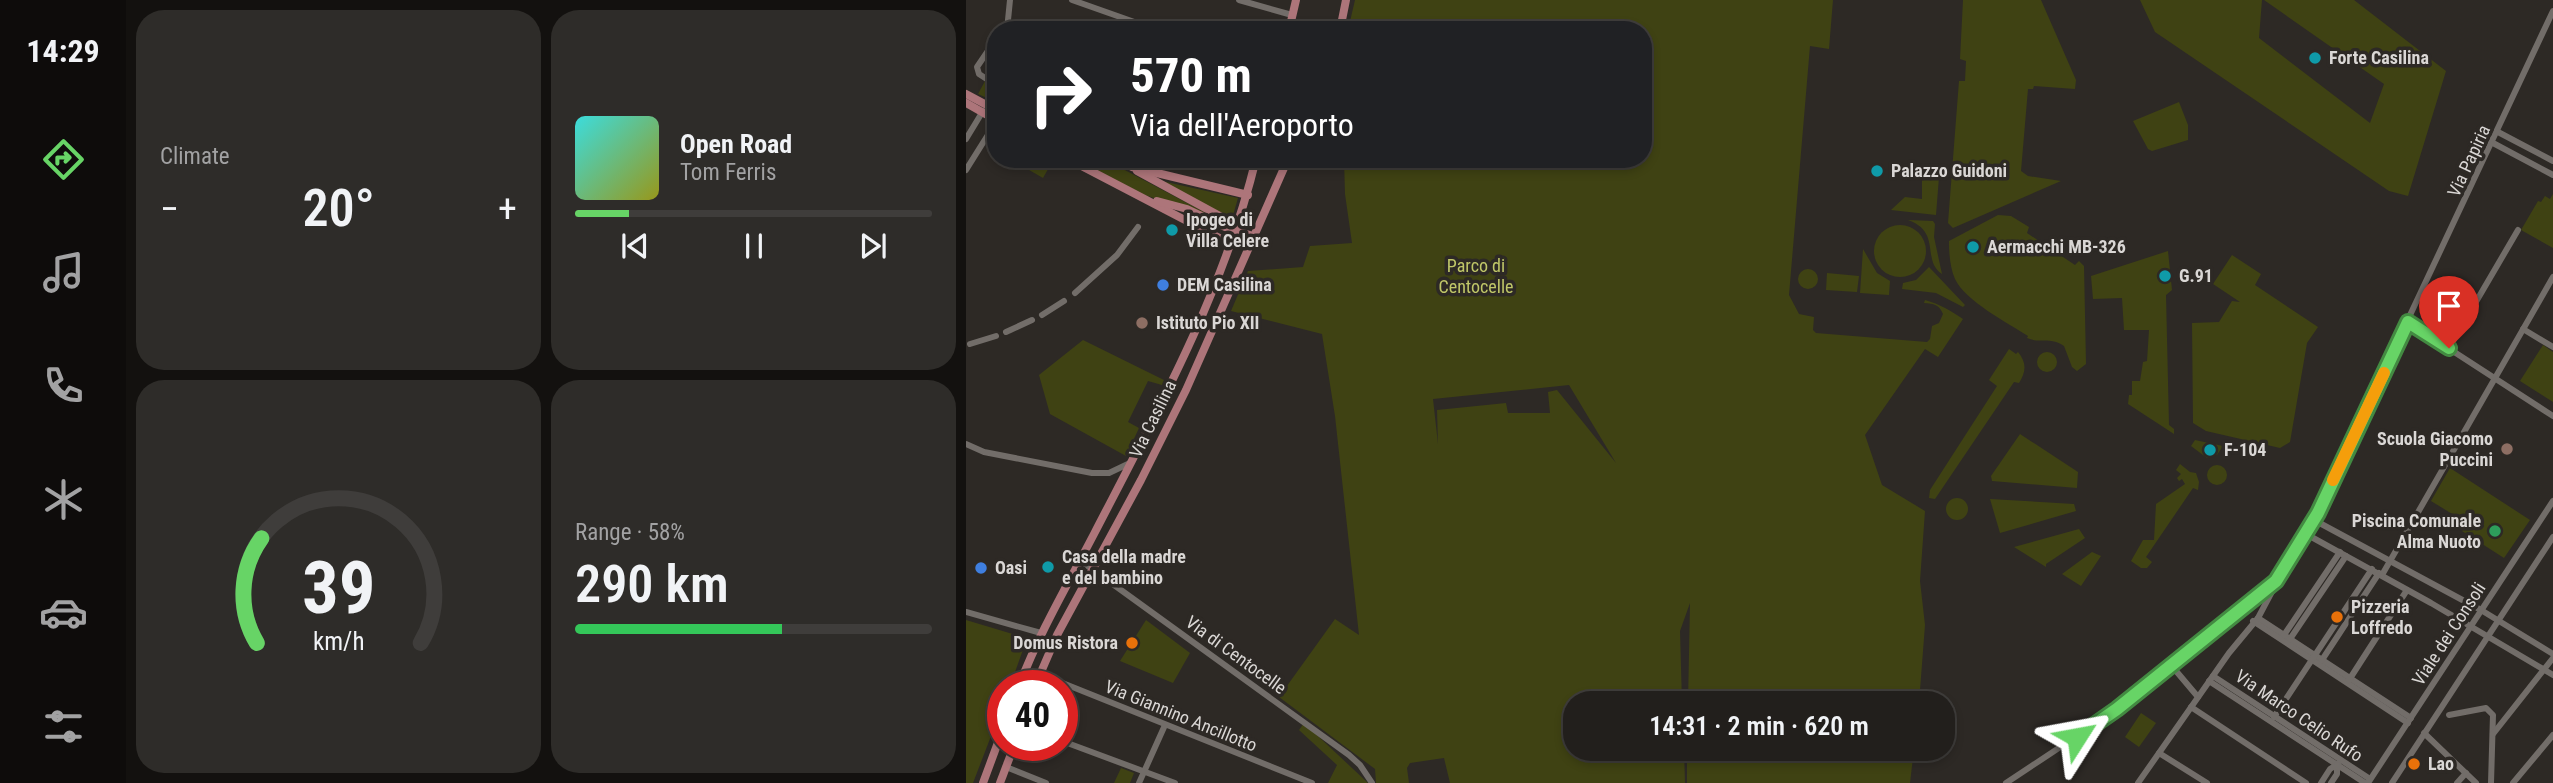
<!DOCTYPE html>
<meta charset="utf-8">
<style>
body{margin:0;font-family:"Roboto Condensed",sans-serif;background:#2e2c29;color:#f1f3f6;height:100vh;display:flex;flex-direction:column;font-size:26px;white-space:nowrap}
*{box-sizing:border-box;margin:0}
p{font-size:23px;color:#a2a2a3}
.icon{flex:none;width:38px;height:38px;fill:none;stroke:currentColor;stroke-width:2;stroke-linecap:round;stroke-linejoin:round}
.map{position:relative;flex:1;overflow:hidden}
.side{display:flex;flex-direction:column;gap:10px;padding:10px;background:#13110f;width:840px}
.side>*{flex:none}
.top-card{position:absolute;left:21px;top:21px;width:665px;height:147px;border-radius:28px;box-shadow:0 4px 10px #0003,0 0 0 2px #3f3d3b;background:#202124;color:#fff;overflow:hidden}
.speed{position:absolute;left:21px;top:670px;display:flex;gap:14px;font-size:35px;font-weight:700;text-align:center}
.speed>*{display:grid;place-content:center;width:91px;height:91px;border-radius:50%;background:#221f1c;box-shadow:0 4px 10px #0003,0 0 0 2px #3f3d3b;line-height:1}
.speed .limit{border:10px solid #d22;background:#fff;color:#111}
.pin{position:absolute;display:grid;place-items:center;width:60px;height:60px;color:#fff;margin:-72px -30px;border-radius:50% 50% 50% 0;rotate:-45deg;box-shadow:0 0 7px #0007}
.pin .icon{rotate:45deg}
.me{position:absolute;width:77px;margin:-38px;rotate:56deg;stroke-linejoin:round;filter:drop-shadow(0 0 5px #0008)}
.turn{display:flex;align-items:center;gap:24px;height:147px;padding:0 28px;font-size:32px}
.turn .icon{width:91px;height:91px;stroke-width:2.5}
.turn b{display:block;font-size:49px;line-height:60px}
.big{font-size:52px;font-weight:600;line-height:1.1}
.side .tile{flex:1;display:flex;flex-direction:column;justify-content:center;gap:10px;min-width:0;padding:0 24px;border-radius:28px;background:#2e2c29}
.side .dial{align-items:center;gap:0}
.dial svg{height:182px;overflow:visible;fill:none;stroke:#3f3d3b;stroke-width:7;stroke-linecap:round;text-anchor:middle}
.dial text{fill:#f1f3f6;stroke:none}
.song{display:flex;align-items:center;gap:21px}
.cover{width:84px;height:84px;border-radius:10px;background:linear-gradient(135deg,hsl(180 70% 55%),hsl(60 70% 35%))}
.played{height:7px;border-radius:4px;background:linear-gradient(90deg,#67d466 15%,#3f3d3b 15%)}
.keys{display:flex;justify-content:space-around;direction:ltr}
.heat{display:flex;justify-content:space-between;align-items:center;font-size:38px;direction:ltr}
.charge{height:10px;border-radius:5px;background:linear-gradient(90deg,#34c759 58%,#3f3d3b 0)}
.side .tiles{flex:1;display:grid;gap:10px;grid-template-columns:repeat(2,1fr)}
.trip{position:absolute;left:597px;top:691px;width:392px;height:70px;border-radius:28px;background:#221f1c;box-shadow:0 4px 10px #0003,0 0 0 2px #3f3d3b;font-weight:600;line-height:70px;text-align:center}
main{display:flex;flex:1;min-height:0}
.dock{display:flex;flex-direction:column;width:126px;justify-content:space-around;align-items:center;background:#0e0c0b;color:#a2a2a3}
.dock .icon{width:49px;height:49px}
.dock .current{color:#67d466}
.dock b{font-size:32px;color:#f1f3f6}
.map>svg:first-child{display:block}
</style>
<main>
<nav class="dock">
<b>14:29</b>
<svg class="icon current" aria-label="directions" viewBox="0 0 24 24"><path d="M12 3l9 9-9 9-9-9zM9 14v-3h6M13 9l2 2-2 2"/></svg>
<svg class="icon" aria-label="music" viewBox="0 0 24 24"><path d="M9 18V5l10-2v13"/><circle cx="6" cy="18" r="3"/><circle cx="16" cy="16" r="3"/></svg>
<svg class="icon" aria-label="phone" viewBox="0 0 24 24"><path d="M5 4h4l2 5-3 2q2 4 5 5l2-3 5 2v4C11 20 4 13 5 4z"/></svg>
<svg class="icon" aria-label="climate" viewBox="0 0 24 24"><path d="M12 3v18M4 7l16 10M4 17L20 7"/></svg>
<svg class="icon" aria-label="car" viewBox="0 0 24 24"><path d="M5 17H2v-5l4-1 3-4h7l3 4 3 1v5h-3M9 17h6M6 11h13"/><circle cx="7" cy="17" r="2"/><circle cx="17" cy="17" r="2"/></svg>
<svg class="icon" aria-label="filters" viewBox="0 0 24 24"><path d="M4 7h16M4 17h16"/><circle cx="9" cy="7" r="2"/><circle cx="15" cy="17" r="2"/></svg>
</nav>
<section class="side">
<div class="tiles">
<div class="tile"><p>Climate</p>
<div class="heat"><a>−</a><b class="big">20°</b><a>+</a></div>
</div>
<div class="tile">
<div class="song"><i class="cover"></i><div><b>Open Road</b><p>Tom Ferris</p></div></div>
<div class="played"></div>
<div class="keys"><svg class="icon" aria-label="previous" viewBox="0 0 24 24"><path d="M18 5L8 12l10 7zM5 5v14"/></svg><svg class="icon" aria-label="pause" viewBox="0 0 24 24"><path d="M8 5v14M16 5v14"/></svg><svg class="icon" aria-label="next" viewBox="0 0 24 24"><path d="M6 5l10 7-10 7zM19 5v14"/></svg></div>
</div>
<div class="tile dial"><svg viewBox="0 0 100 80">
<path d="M14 69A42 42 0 1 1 86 69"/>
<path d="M14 69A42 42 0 0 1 16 23" stroke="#67d466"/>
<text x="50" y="56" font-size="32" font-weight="700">39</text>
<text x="50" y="72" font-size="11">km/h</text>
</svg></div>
<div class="tile"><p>Range · 58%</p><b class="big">290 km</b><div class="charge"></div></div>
</div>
</section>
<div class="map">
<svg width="1587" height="783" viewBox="0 0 1587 783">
<rect width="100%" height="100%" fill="#2d2925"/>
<g fill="#3f4213" fill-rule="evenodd">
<path d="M 389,0 L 867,0 L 863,49 L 844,46 L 823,295 L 833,314 L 848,317 L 847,330 L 850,333 L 961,342 L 964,339 L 966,326 L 973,323 L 977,314 C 973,304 968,304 958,303 L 959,300 C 974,304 985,311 997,319 L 972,357 L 959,349 L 899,435 L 916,485 L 959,511 L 954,581 L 959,625 L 953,703 L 722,703 L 724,603 L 714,631 L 716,703 L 609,704 L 609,749 L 718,749 L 719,783 L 484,783 L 478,758 L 444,763 L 441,768 L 443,783 L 410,783 L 409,769 L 313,697 L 369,619 L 393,635 L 369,416 L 356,334 L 265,311 L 282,271 L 337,267 L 344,246 L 386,243 L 379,194 L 378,159 L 677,159 L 677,30 L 382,30 ZM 603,385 L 650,463 L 591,390 L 582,392 L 584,413 L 542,413 L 540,403 L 471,410 L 472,444 L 467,399 Z"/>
<polygon points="997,0 1075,0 1110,80 1109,89 1068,86 1067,89 1062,89 1055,171 1062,176 1095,181 987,228 982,223 993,81 999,81 1000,61 994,59"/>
<polygon points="1174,0 1296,0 1293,38 1404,123 1418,84 1298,0 1388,0 1480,71 1442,196 1423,191 1189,32"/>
<polygon points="19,81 30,88 30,102 12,94"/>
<polygon points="1213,102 1222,125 1222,140 1186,151 1182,149 1167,121"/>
<polygon points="50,159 77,159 85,164 77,178 49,162"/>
<polygon points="130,159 138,159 255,221 179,195 125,167"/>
<polygon points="956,176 973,177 970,215 925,210 939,197 956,199"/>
<polygon points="191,180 272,198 266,219"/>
<polygon points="1587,194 1587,248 1555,230 1572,201 1575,202 1579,196 1584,199"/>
<path d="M 1032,215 L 1045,216 L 1063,227 L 1061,233 L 1109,265 L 1113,261 L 1118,266 L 1120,364 L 1111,371 L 1106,367 L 1098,346 C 1083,336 1075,344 1061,338 L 1062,336 C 1042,323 999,301 989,279 C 984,268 983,253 983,241 Z"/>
<path d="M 942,220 L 967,221 L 969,224 L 968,237 L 976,274 C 955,260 976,232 942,220 Z"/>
<circle cx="934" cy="251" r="26"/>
<polygon points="897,249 911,273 924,281 923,295 894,293"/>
<polygon points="1202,251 1206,290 1200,295 1203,425 1208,429 1208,434 1162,404 1163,395 1166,395 1166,381 1174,381 1177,362 1181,361 1183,330 1158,330 1156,298 1127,299 1125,276"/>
<polygon points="1266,255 1295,274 1289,285 1352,327 1341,343 1324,442 1314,448 1240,431 1227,423 1226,323 1253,322 1266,301 1274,302 1247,284"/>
<polygon points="963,267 999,305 997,307 970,293 936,289 937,283 950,280"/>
<circle cx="842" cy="279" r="10"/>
<polygon points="861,273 893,276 891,292 860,290"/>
<polygon points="117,340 198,380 196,385 182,381 162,422 173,428 160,456 84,414 73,375"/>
<polygon points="1577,345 1587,352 1587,402 1554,381"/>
<path d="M 1043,349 L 1050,354 L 1052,352 C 1061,363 1060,372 1053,383 L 1048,382 L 969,499 L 963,498 L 964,490 L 1031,386 L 1023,380 Z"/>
<circle cx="1081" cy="362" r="10"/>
<polygon points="1054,434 1112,472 1111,488 1026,481 1025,476"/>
<polygon points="1229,440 1257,446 1251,455 1241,458 1225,446"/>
<polygon points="1214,464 1224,472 1230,473 1233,482 1232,490 1227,488 1180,557 1186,562 1181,568 1175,568 1165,561 1177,540 1188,540 1190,504 1219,484 1216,479 1213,481 1211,478 1215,474 1210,470"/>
<circle cx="1251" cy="475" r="10"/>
<polygon points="1484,468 1564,520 1538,558 1496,531 1501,523 1465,501"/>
<circle cx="991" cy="509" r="11"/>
<polygon points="1024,499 1108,504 1110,511 1034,533"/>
<polygon points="1113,529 1119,538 1080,564 1080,567 1048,547"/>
<polygon points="1126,552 1135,556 1115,586 1096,574"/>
<polygon points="0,620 50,635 58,647 44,686 37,686 37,705 7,783 0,783"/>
<polygon points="180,620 224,653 207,683 154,661"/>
<polygon points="1175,713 1190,723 1173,747 1159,737"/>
<polygon points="338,723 402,783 362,783 371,765 333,730"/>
<polygon points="721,749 948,749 944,783 721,783"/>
<polygon points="155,768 168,773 164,783 148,783"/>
</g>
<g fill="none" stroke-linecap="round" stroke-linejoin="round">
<g stroke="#726d69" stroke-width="6">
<polyline points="106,0 191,30"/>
<polyline points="273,0 326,15"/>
<polyline points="41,30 44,0"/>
<polyline points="30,39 11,67 13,74 30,85"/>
<polyline points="1532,132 1587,161"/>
<polyline points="0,139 17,111"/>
<polyline points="1527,143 1587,175"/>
<polyline points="118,168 127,159"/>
<polyline points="0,170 30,122"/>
<polyline points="109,293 151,255 172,227"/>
<polyline points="76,315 98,301"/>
<polyline points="1442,322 1587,416"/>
<polyline points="1557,329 1587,347"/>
<polyline points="40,332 66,320"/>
<polyline points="4,344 30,336"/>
<polyline points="1483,348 1552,230"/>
<polyline points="0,444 18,452 126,473 143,473 164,463"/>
<polyline points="1348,520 1515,610 1587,654"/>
<polyline points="1340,534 1465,603 1587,675"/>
<polyline points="117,555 119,564 383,755 394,765 406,783"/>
<polyline points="1416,575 1587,277"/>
<polyline points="0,612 75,633"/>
<polyline points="1292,618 1445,718"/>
<polyline points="1287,621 1442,723"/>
<polyline points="1318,635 1374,552"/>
<polyline points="1324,639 1380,556"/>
<polyline points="1356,660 1413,573"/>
<polyline points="1205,665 1232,697"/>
<polyline points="74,674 346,783"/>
<polyline points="1247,676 1404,779"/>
<polyline points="1383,680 1441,590"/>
<polyline points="1243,681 1399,783"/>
<polyline points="1225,707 1340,783"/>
<polyline points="1483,715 1520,708 1527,715 1525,783"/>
<polyline points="1308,717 1406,569"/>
<polyline points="1458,733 1510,783"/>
<polyline points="1527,734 1587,658"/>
<polyline points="96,741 209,783"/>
<polyline points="1193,753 1241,783"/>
<polyline points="40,767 80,783"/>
<polyline points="173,783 199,725"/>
<polyline points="1040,783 1141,716 1299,592 1314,576 1351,513 1587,11"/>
<polyline points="1172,783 1263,653 1292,618 1310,584"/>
<polyline points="1355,783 1364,769 1372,764"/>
<polyline points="1365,783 1371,774 1371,765"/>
<polyline points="1402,783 1587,501"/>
<polyline points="1426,783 1587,537"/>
<polyline points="1491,783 1500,773"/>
<polyline points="1547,783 1587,735"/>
</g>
<g stroke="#ad757a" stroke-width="8">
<polyline points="323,30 330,0"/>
<polyline points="374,30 380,0"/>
<polyline points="0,94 30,110"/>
<polyline points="0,103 30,120"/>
<polyline points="102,159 265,244"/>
<polyline points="150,159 166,167 282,195"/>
<polyline points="171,171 263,221 271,229"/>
<polyline points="191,201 221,209 261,228 287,236"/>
<path d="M 53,686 C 73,633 102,584 128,534 C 190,414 258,291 290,159"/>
<polyline points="69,686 91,635 175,480 220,390 322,159"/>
<polyline points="17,783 37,729"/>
<polyline points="34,783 48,746"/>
</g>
</g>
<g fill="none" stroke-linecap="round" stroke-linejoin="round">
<g stroke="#438a42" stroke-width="18">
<polyline id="route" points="1111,737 1151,709 1310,581 1352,513 1442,322 1483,348"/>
</g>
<use href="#route" stroke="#67d466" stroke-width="12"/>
<polyline stroke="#f59e0b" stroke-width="12" points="1367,480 1418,373"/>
</g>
<g fill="#0f9aa8" stroke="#2d2925" stroke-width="2.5">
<circle cx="1349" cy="58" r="7"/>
<circle cx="911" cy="171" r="7"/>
<circle cx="206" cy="230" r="7"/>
<circle cx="1007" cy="247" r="7"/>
<circle cx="1199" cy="276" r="7"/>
<circle cx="1244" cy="450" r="7"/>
<circle cx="82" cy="567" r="7"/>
</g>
<g fill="#3f7fe0" stroke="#2d2925" stroke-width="2.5">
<circle cx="197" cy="285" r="7"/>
<circle cx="15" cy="568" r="7"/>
</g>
<g fill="#8d6e63" stroke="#2d2925" stroke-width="2.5">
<circle cx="176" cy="323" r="7"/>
<circle cx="1541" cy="449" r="7"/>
</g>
<circle fill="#2e9e5b" stroke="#2d2925" stroke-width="2.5" cx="1529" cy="531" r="7"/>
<g fill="#e8710a" stroke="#2d2925" stroke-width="2.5">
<circle cx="1371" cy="617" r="7"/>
<circle cx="166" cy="643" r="7"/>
<circle cx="1448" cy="764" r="7"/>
</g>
<g text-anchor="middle" stroke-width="7" stroke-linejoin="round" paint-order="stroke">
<g font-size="18" font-weight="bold" fill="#dad7d5" stroke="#2d2925" text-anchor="start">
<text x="1363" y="64">Forte Casilina</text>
<text x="925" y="177">Palazzo Guidoni</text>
<text x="220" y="226">Ipogeo di<tspan x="220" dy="21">Villa Celere</tspan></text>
<text x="1021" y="253">Aermacchi MB-326</text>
<text x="1213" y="282">G.91</text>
<text x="211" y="291">DEM Casilina</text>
<text x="190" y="329">Istituto Pio XII</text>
<text x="1527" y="445" text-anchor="end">Scuola Giacomo<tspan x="1527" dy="21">Puccini</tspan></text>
<text x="1258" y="456">F-104</text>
<text x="1515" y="527" text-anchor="end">Piscina Comunale<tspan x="1515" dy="21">Alma Nuoto</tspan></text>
<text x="96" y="563">Casa della madre<tspan x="96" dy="21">e del bambino</tspan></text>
<text x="29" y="574">Oasi</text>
<text x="1385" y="613">Pizzeria<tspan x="1385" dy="21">Loffredo</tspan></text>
<text x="152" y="649" text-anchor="end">Domus Ristora</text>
<text x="1462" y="770">Lao</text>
</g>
<g font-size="18" fill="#dad7d5" stroke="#2d2925">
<text transform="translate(1503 161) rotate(-65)" y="6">Via Papiria</text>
<text transform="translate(187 419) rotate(-64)" y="6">Via Casilina</text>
<text transform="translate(1483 634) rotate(-57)" y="6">Viale dei Consoli</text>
<text transform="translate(270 655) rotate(36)" y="6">Via di Centocelle</text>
<text transform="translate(215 716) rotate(22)" y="6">Via Giannino Ancillotto</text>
<text transform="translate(1333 716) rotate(34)" y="6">Via Marco Celio Rufo</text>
</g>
<g font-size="18" fill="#c0c768" stroke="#2d2925">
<text x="510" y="272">Parco di<tspan x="510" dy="21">Centocelle</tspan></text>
</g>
</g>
</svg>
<div class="speed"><div class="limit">40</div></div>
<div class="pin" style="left:1483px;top:348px;background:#d93025"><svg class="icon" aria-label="arrive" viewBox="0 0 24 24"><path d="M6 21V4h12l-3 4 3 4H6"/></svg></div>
<svg class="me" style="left:1111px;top:737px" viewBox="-20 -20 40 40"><path d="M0-17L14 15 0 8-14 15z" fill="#67d466" stroke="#fff" stroke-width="4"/></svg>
<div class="trip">14:31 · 2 min · 620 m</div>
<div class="top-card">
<div class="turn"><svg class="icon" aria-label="right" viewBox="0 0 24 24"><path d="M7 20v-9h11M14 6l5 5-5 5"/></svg><div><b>570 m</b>Via dell'Aeroporto</div></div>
</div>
</div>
</main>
